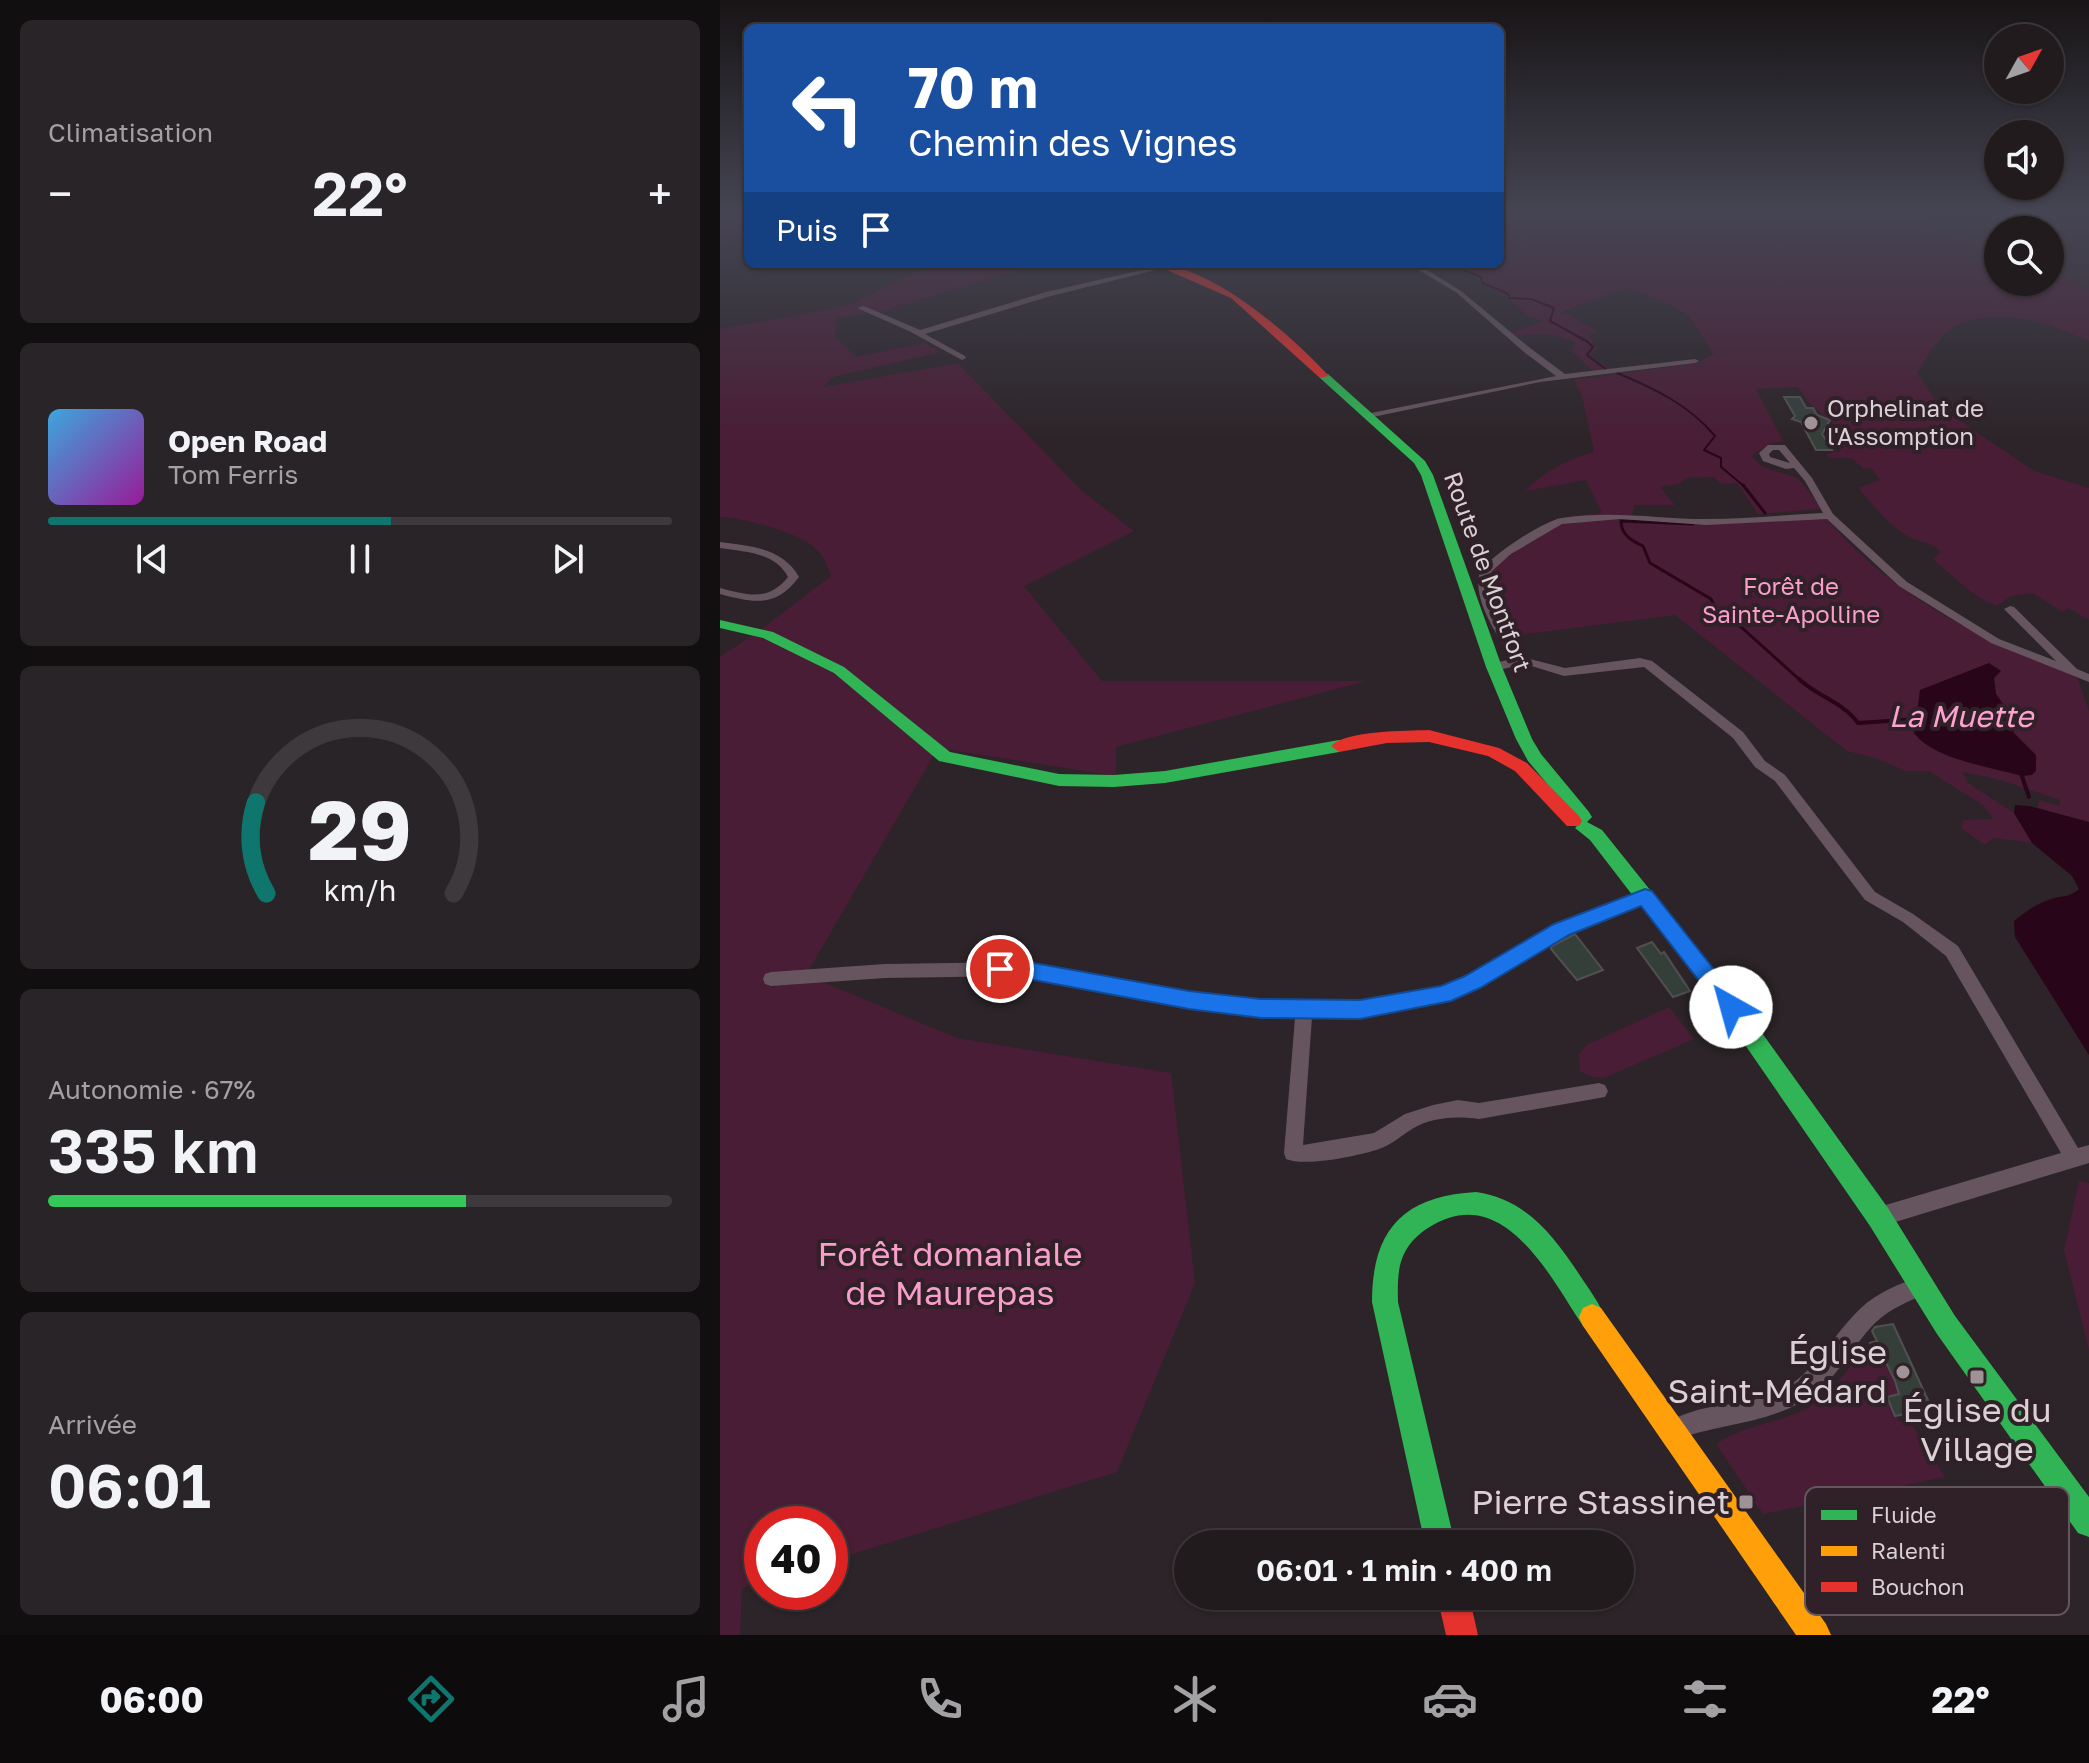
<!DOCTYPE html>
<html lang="fr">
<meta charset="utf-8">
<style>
body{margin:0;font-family:"Golos Text",sans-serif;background:#292427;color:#f1f3f6;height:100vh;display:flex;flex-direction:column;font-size:30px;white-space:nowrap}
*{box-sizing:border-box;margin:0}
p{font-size:26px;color:#a2a1a4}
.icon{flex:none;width:44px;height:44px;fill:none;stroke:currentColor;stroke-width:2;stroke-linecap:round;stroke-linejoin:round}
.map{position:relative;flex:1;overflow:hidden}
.side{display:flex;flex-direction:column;gap:20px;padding:20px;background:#120f10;width:720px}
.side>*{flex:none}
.hud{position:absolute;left:24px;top:24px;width:760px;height:244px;border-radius:12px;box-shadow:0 2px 6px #0004,0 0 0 2px #3e393c;background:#1a4fa0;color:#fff;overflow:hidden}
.needle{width:52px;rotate:50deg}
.controls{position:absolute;left:1264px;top:24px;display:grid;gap:16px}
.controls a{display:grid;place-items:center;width:80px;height:80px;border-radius:50%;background:#211b1e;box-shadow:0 2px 6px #0004,0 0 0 2px #3e393c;font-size:40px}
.speed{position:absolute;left:24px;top:1506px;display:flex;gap:16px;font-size:40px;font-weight:700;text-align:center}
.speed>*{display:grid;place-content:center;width:104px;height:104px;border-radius:50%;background:#211b1e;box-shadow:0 2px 6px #0004,0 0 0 2px #3e393c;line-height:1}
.speed .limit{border:12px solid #d22;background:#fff;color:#111}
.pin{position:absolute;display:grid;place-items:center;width:68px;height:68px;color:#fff;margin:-34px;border:4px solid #fff;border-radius:50%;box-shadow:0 2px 8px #0007}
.me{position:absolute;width:88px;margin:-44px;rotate:322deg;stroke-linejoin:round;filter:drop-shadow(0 0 6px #0008)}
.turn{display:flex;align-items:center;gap:28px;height:168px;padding:0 32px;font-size:36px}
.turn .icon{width:104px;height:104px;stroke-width:2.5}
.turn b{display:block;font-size:56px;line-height:68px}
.then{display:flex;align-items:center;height:76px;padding:0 32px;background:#0003;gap:16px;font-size:30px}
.big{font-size:60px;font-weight:600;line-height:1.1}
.side .widget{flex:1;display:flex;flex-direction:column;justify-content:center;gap:12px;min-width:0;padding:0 28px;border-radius:12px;background:#292427}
.side .dial{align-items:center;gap:0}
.dial svg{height:208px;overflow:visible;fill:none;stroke:#3e393c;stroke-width:7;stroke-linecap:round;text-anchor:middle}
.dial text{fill:#f1f3f6;stroke:none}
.song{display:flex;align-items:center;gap:24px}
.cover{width:96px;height:96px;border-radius:12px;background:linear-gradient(135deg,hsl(200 70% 55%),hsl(300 70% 35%))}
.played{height:8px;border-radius:4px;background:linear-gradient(90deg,#0f766e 55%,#3e393c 55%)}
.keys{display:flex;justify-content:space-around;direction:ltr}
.heat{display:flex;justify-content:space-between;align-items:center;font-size:44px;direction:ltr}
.charge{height:12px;border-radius:6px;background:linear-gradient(90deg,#34c759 67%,#3e393c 0)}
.trip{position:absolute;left:454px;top:1530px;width:460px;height:80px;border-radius:40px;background:#211b1e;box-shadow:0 2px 6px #0004,0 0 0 2px #3e393c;font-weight:600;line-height:80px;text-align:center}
.tabs{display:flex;height:128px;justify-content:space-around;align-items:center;background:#0d0b0c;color:#a2a1a4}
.tabs .icon{width:56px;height:56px}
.tabs .on{color:#0f766e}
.tabs b{font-size:36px;color:#f1f3f6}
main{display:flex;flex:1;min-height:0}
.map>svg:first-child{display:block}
</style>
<main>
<section class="side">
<div class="widget"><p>Climatisation</p>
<div class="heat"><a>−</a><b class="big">22°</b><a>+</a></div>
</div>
<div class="widget">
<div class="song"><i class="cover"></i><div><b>Open Road</b><p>Tom Ferris</p></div></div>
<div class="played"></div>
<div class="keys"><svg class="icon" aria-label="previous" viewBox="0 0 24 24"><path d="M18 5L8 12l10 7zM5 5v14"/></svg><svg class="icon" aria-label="pause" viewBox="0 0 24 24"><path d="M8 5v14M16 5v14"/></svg><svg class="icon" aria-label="next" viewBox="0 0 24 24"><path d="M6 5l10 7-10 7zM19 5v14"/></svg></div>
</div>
<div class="widget dial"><svg viewBox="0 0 100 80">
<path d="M14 69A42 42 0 1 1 86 69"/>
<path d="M14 69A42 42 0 0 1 10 34" stroke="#0f766e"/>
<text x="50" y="56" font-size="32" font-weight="700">29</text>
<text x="50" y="72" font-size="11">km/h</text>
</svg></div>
<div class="widget"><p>Autonomie · 67%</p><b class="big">335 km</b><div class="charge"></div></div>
<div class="widget"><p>Arrivée</p><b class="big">06:01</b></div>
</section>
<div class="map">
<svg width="1369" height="1635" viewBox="0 0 1369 1635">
<rect width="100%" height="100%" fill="#2c2428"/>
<polygon fill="#3b2731" points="1160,211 1369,211 1369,289 1330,266 1330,230 1278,230 1278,245"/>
<g fill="#491d35" fill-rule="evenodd">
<polygon points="28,211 28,229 0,248 0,214"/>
<path d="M 780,211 L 1162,211 L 1278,245 L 1278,282 L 1330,282 L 1330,266 L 1369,289 L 1369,341 C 1332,323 1283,309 1242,323 C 1221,330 1208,356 1197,373 L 1221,408 L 1314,471 L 1369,488 L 1369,620 L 1348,608 L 1343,612 L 1312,593 L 1291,596 L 1277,606 C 1252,597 1233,576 1213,559 L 1221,552 C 1211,542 1207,544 1194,539 C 1173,531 1153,505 1138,488 L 1160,480 L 1151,468 L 1144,469 L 1131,458 L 1109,458 L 1106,454 L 1120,451 L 1121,441 L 1112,430 L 1112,422 L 1090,404 L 1078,387 L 1036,389 L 1063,441 L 1049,444 L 1031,456 L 1043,467 L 1078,478 L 1101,507 L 1100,509 L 1038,514 L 1017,483 L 1001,484 L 994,477 L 967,478 L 959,484 L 940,487 L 955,505 L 914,505 L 911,522 L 967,525 L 1106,518 C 1174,598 1259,639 1356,674 L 1369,711 L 1369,822 L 1318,808 L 1319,800 L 1339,806 L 1340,800 L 1277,779 L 1242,772 L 1248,783 L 1294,813 L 1312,843 L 1274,838 L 1265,845 L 1241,828 L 1244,820 L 1273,819 L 1264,806 L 1209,771 L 1186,771 L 1155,758 L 1127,751 L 955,615 L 793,636 L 763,577 L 837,518 L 882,513 L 866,480 L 805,491 C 825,471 847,459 874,452 L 862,396 L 854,380 L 977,363 L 994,354 L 968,315 L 943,301 L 906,288 L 839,313 L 852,316 L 879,332 L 867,335 L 875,341 L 870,344 L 879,348 L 869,355 L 888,368 L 897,369 L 874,372 L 853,352 L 855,343 C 838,331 815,334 795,336 L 792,332 L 824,321 L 809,317 L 784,294 L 759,283 L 757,277 L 735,264 L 780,264 ZM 1274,678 L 1276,694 L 1291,715 L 1294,733 L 1316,755 L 1200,691 Z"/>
<path d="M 213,264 L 321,264 L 162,311 L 117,318 L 115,337 L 136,357 L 205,343 L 220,352 L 114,377 L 103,387 L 238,363 L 362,491 L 414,531 L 304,586 L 382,681 L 647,681 L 396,747 L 396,776 L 218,748 L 86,975 L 237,1038 L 451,1073 L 475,1283 L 397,1472 L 110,1561 L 110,1524 L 42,1524 L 42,1581 L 22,1588 L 20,1635 L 0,1635 L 0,657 L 43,628 L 111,576 C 108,567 103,555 96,549 C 78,532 24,518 0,517 L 0,329 L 127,306 Z"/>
<polygon points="949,1007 974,1039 884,1078 872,1077 860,1071 859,1054 867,1045"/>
<polygon points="1359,1181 1369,1183 1369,1350 1344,1250"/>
<path d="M 1150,1343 L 1158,1359 L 1165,1358 L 1179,1394 L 1165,1397 L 1179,1421 L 1189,1420 L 1225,1477 L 1043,1514 L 996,1444 C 1024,1424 1060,1424 1089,1407 C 1113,1392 1132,1363 1150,1343 Z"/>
</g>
<g fill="#290519">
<path d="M 1269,663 L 1281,671 L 1274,678 L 1276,694 L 1291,715 L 1294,733 L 1316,755 L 1316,771 L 1312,775 L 1302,776 C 1270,767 1213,759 1194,733 L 1200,690 Z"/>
<path d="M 1295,805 L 1309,806 L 1369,822 L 1369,1055 L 1295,937 L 1294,921 C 1306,911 1319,902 1335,898 C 1346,895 1350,897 1359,889 L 1352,876 L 1312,843 L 1294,813 Z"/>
</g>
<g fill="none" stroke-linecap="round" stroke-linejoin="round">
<g stroke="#290519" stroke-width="2">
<polyline points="737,264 739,268 761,277 762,283 787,293 790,298 811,299 834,308 830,321 868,342 873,347 867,355 887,370"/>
<path d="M 897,373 C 934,388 969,405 995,436 L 984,450 L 1001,458 L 1001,467 L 1025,487"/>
</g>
<g stroke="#290519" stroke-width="3">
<polyline points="1023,485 1045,513"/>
<path d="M 973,524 L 901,521 C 901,535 912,541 923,546 L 930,563 L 991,599 L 999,614 L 1021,627 L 1081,681"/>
</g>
<g stroke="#290519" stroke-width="4">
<path d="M 1079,679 C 1098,697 1123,702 1138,723 L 1199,719"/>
<polyline points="1301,773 1309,797"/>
</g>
</g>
<g fill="#353f3a" stroke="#515050" stroke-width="2">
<polygon points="1064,397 1080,397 1086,408 1093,408 1097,415 1110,420 1102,434 1112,450 1096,450 1081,422 1072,419 1075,416"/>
<polygon points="855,934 883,970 857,980 831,949 832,946"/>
<polygon points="932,942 941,954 944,952 970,991 953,997 917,948"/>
<polygon points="1173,1324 1191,1363 1212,1409 1175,1416 1167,1397 1179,1394 1175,1381 1164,1358 1158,1360 1150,1343 1157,1341 1152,1331 1155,1327"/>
</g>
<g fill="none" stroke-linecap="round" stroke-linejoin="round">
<g fill="#66555e" fill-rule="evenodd">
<polygon points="448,264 460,264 331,296 205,334 245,356 246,358 242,360 189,331 137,308 144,306 200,330 326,292"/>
<polygon points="689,264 697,264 741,291 810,348 845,374 975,359 979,361 975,363 820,382 648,418 648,414 651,413 836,376 804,352 737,293"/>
<path d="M 1048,445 L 1065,445 L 1092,478 L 1113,514 L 1187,582 L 1279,639 L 1336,661 L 1284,609 L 1290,606 L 1294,607 L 1357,669 L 1369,674 L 1369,682 L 1271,643 L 1179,586 L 1107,519 L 986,525 L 900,519 L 842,524 L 791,554 L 772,571 L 769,577 L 774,608 L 802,657 L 845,668 L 920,658 L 932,661 L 1023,732 L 1045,761 L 1065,775 L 1155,892 L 1193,914 L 1238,946 L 1358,1148 L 1369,1145 L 1369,1163 L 1159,1227 L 1152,1224 L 1149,1217 L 1152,1210 L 1159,1207 L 1341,1153 L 1226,956 L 1183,922 L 1145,900 L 1055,781 L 1035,767 L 1013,738 L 924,667 L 844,676 L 805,664 L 774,671 L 768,667 L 770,664 L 792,659 C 779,637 754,604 759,576 C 762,560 825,520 842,518 C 891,510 938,519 987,519 C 1025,519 1064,515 1103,513 L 1085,481 L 1074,468 L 1066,469 L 1043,461 L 1039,453 ZM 1053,450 L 1059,450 L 1070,463 L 1050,457 L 1049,454 Z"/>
<path d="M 0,542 C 31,546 63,548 79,577 C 56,608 34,603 0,594 L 0,588 C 28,595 48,602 68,577 C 55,552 25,552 0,548 Z"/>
<path d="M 925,891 L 930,893 L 933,897 L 930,901 L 847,933 L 758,987 L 724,1001 L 640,1016 L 592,1017 L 583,1145 L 654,1133 L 685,1114 L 713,1105 L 738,1100 L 759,1103 L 879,1083 L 885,1085 L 888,1091 L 885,1097 L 759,1119 C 737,1116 712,1117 692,1129 C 681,1136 671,1145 659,1149 C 639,1156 585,1167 566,1159 L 564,1153 L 575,1018 L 469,1007 L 303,976 L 165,978 L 51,986 L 45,984 L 43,979 L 45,974 L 51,972 L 165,964 L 303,962 L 469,993 L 565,1004 L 640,1002 L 722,987 L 746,977 L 837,925 Z"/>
<path d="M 1201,1276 L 1208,1279 L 1211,1286 L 1208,1293 C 1189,1301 1171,1308 1155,1323 C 1132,1346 1119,1377 1091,1396 C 1049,1425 998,1423 952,1441 L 944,1438 L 941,1430 L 944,1422 C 958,1417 971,1411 986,1408 C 1011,1403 1040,1402 1064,1389 C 1098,1369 1113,1334 1141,1308 C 1158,1292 1179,1284 1201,1276 Z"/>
</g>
<g fill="#30b455" fill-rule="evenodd">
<polygon points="600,374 608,374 705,461 713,475 782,667 812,739 821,754 869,812 872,817 867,822 882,830 1019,1001 1168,1208 1235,1316 1369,1497 1369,1537 1358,1533 1217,1334 1150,1226 1003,1013 870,840 855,828 860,823 808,761 796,739 766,667 701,475 694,463 600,378"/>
<polygon points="0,620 53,632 124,667 230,752 339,774 394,775 445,771 619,740 627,746 619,752 445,783 394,787 339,786 219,761 114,673 43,638 0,628"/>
<path d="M 756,1192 C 806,1199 833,1235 859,1274 C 868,1288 879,1302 885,1317 L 881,1326 L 872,1330 L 863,1326 C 830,1277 783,1179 708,1228 C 679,1247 677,1269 678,1302 L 735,1544 L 705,1544 L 652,1302 C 652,1230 683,1196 756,1192 Z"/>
</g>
<polygon fill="#ff9f0a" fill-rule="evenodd" points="872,1304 881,1308 1106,1624 1111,1635 1076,1635 863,1326 859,1317 863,1308"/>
<g fill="#e5322d" fill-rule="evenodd">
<path d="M 433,264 C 491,264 571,335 609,376 L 600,378 L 511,298 Z"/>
<path d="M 709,730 L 779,748 L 807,763 L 859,816 L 862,821 L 859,826 L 847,826 L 795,771 L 768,756 L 709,742 L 667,743 L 619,752 L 611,746 C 626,730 686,731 709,730 Z"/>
<polygon points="717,1596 749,1596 758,1635 726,1635"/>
</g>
</g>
<linearGradient id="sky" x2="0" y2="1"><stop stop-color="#181416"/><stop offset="0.48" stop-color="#454553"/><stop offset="1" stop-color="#454553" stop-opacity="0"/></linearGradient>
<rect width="1369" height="440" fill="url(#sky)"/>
<polygon fill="#1a73e8" stroke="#114b97" stroke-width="2" points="925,889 932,891 1019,1001 1022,1007 1019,1013 1011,1016 1004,1013 921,906 849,935 760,988 731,1001 640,1019 541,1018 469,1009 303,978 272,975 269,969 272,963 303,961 469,991 541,999 640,1000 721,986 745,976 834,924"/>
<g fill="#9e9498" stroke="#302128" stroke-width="3">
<circle cx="1091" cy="423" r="8"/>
<circle cx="1183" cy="1372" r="8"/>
<rect x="1249" y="1369" width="16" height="16" rx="4"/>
<rect x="1018" y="1494" width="16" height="16" rx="4"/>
</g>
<g text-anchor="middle" stroke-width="8" stroke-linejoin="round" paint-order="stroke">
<g font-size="24" fill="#dbd1d5" stroke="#302128" text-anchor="start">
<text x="1107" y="417">Orphelinat de<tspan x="1107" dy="28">l'Assomption</tspan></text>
</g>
<g font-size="24" fill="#dbd1d5" stroke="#302128">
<text transform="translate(767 572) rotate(70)" y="8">Route de Montfort</text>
</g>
<g font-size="24" fill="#f99eca" stroke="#302128">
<text x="1071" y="595">Forêt de<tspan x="1071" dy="28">Sainte-Apolline</tspan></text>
</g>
<g font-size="30" font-style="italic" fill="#fda1ce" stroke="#302128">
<text x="1241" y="727">La Muette</text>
</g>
<g font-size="34" fill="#f99eca" stroke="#302128">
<text x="230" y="1266">Forêt domaniale<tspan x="230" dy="39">de Maurepas</tspan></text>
</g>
<g font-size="34" fill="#dbd1d5" stroke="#302128" text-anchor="end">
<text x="1167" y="1364">Église<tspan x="1167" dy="39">Saint-Médard</tspan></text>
<text x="1257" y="1422" text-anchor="middle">Église du<tspan x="1257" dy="39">Village</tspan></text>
<text x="1010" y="1514">Pierre Stassinet</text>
</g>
</g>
<rect x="1085" y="1487" width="264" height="128" rx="12" fill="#302128" stroke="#63565c" stroke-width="2"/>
<rect x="1101" y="1510" width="36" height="10" fill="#30b455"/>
<rect x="1101" y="1546" width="36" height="10" fill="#ff9f0a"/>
<rect x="1101" y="1582" width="36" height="10" fill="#e5322d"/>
<g font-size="22" fill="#dbd1d5">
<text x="1151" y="1523">Fluide</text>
<text x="1151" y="1559">Ralenti</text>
<text x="1151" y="1595">Bouchon</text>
</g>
</svg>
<div class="controls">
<a><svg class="needle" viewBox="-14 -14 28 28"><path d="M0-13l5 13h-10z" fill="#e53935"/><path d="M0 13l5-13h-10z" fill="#a2a1a4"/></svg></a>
<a><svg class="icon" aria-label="sound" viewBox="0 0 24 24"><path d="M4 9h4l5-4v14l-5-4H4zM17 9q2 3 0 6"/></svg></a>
<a><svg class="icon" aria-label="search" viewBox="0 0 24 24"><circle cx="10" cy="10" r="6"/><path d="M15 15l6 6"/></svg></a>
</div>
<div class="speed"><div class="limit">40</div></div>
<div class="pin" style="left:280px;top:969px;background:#d93025"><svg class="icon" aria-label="arrive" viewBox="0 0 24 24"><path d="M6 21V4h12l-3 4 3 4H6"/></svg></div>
<svg class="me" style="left:1011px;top:1007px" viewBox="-20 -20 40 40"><circle r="19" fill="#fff"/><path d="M0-13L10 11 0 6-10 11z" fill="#1a73e8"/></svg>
<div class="trip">06:01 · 1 min · 400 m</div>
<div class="hud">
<div class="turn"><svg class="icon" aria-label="left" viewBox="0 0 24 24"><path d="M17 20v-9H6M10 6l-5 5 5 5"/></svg><div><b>70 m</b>Chemin des Vignes</div></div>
<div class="then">Puis<svg class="icon" aria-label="arrive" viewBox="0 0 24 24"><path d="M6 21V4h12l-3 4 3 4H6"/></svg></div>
</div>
</div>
</main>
<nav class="tabs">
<b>06:00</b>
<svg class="icon on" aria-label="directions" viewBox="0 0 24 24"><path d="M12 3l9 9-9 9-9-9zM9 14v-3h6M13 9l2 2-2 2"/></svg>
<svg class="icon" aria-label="music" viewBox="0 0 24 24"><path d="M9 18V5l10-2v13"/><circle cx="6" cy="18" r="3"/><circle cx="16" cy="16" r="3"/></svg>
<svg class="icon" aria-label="phone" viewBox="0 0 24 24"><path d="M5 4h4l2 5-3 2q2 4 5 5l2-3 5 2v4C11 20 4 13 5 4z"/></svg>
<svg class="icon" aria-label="climate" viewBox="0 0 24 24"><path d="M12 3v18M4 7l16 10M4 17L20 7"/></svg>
<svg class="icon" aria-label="car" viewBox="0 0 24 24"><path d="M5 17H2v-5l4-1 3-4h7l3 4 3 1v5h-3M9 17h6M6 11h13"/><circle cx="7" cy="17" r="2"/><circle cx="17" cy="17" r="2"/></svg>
<svg class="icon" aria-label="filters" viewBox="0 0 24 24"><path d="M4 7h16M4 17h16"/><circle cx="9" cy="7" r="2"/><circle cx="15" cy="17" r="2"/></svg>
<b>22°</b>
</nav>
